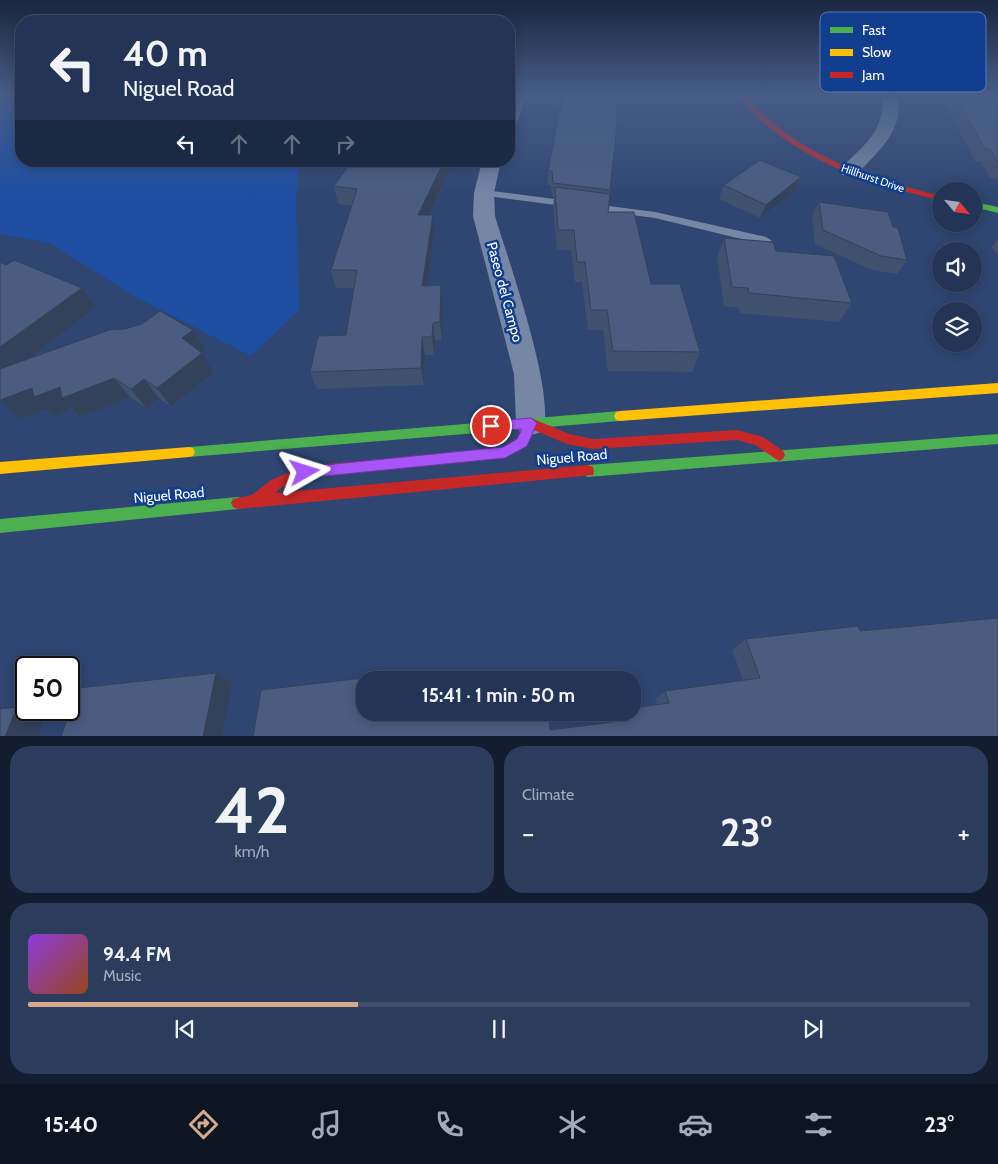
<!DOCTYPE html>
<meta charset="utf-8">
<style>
body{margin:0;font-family:Cabin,sans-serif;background:#2b3c5c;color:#f1f3f6;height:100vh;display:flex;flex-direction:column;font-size:19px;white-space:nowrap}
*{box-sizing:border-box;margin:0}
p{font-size:16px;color:#a3aab9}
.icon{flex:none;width:28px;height:28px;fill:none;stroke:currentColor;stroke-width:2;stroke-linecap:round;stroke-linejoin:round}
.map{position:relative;height:736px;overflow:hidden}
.drawer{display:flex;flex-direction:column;gap:10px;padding:10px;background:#131d2f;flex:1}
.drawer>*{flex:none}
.banner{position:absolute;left:15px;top:15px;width:500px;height:152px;border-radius:20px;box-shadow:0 2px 12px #0003,0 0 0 1px #404f6c;background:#233456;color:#f1f3f6;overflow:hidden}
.needle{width:32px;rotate:119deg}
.buttons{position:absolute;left:932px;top:182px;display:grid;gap:10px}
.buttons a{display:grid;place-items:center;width:50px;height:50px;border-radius:50%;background:#233456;box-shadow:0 2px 12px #0003,0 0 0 1px #404f6c;font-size:25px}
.speed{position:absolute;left:15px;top:656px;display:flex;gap:10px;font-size:25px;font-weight:700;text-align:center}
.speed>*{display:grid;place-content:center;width:65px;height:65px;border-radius:50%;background:#233456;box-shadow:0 2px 12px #0003,0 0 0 1px #404f6c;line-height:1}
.speed .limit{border:2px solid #111;border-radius:8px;background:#fff;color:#111}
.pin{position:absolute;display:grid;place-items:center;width:42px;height:42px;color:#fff;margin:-21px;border:2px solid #fff;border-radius:50%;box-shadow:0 1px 5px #0007}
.me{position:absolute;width:55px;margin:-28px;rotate:84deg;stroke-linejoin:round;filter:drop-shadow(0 0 4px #0008)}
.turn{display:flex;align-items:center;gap:18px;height:105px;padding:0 25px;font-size:22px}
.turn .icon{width:65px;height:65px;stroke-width:2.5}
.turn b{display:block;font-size:35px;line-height:42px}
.lanes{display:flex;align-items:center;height:48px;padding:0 25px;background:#0003;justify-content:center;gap:25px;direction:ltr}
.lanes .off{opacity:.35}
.big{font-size:38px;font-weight:800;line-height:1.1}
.drawer .widget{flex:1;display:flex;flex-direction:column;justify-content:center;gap:8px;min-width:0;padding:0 18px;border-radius:20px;background:#2b3c5c}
.drawer .dial{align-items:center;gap:0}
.dial b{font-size:65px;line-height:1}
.song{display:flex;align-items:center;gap:15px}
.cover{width:60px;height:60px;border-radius:8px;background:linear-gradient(135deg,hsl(270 70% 55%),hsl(20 70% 35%))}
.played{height:5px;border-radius:2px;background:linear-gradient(90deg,#d6ab8b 35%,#404f6c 35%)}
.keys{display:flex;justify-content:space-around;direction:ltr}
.heat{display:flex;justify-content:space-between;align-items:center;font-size:28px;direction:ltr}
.drawer .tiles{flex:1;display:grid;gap:10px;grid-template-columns:1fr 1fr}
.widget:last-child{grid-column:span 2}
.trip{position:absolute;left:356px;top:671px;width:285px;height:50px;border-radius:20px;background:#233456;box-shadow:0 2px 12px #0003,0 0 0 1px #404f6c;font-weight:800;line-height:50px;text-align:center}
.tab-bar{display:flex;height:80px;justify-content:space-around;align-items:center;background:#0e1522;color:#a3aab9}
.tab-bar .icon{width:35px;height:35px}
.tab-bar .current{color:#d6ab8b}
.tab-bar b{font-size:22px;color:#f1f3f6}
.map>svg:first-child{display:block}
</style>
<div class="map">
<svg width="998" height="737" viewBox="0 0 998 737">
<rect width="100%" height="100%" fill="#2f4672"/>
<polygon fill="#1d4ea2" points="0,94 21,94 21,161 299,161 296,201 299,310 251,356 134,296 50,243 0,234"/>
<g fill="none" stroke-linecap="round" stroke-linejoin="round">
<polygon fill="#7687a6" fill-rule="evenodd" points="484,190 655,212 766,237 772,241 766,245 655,218 480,195 478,193"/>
<g fill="#7687a6" fill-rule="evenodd">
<polygon points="511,94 527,94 518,120 515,124 509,125 509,99"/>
<path d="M 882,94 L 898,94 C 904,132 879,150 856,175 L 842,175 L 839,171 L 842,167 C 865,144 886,130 882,94 Z"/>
<path d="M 482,161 L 501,161 L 494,193 L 495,216 C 507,257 558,398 542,432 L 531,435 L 520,432 L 516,423 L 514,374 L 473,216 L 474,193 Z"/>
</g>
<g fill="#4caf50" fill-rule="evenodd">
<polygon points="974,202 998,207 998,213 974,207"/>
<polygon points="620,411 624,412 626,416 624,420 620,421 189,457 185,456 183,452 185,448 189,447"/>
<polygon points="998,434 998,444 588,477 583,475 582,471 583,467 588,465"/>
<polygon points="238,497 243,499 245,503 243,507 238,509 0,533 0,519"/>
</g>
<g fill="#ffc107" fill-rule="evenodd">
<polygon points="998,383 998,393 620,421 616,420 614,416 616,412 620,411"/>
<polygon points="189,447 193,448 195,452 193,456 189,457 0,474 0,462"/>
</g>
<g fill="#c62828" fill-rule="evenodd">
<path d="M 736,94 L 743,94 C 799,156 863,176 941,196 L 941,200 C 865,184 787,157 736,94 Z"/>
<polygon points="531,418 569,434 593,439 737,430 763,437 783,451 785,455 783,459 779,461 755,445 737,440 593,449 567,444 534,430 526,446 505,458 306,478 281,488 275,493 588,465 593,467 594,471 593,475 238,509 233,507 231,503 233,499 252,495 271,480 305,466 503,448 518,438 527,419"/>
</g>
</g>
<g fill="#40506f">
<polygon points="941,94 998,94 998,179 990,178 981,162 975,161"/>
<polygon points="617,125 608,212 651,284 700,352 692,372 608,371 603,330 588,330 582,282 575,282 571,250 557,250 553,206 554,197 552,197 551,185 547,185 548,171"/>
<polygon points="352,161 454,161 429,215 434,233 427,286 441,285 443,303 442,340 435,340 434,355 425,355 424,385 317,389 310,372 346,335 354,288 336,288 331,270 352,206 338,204 334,186"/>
<polygon points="801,177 794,191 760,218 719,199 724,185"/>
<polygon points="819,202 893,227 907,260 897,274 872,270 815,244 812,216"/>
<polygon points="724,238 776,251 852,303 839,322 740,313 739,308 724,306 717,257"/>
<polygon points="998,239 998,255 991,247"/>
<polygon points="6,265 82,288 96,307 27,359 205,349 201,352 214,372 171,407 159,398 146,408 130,397 80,417 72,408 54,416 47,409 21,419"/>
<polygon points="998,618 998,737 253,737 261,690 389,675 393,680 365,680 365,712 395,712 395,718 436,712 549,712 550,730 611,722 610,718 615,712 632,712 632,708 657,705 656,699 665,691 743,680 732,650 746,639 858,626 860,631"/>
</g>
<g fill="#34415a">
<polygon points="444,161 454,161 420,233 418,215"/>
<polygon points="801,177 794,191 760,218 766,205"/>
<polygon points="433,215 434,233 425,304 422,286"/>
<polygon points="441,285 443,303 442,340 440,322"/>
<polygon points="82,288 96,307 0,380 0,347"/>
<polygon points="433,323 435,340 434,355 432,337"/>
<polygon points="193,330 205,349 194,358 182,338"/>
<polygon points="422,337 425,355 424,385 421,368"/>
<polygon points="202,353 214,372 171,407 157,388"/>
<polygon points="114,378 130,397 80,417 72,408 54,416 47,409 21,419 0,400 32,388 60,387"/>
<polygon points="144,379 159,398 146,408 131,389"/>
<polygon points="216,673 232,683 222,737 203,737"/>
<polygon points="17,707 26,709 26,710 46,715 38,737 5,737"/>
<polygon points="388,712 395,712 395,726 388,718"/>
</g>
<g fill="#4a5d81" stroke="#34415a">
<polygon points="563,94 617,94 617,125 610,190 553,183 552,171 548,171"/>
<polygon points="955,94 998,94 998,162 990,149 984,148"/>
<polygon points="760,160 801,177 766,205 724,185"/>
<polygon points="352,161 444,161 418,215 433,215 422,286 441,285 440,322 433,323 432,337 422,337 421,368 310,372 318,336 346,335 357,270 331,270 357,189 334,186"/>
<polygon points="555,187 610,194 608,212 634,212 651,284 680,284 700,352 613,351 607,310 591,310 585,262 577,262 574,230 558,230"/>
<polygon points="819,202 888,212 893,227 898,228 907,260 881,256 823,230"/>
<polygon points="724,238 773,242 776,251 834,256 852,303 749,293 748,288 732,287"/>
<polygon points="14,260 82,288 0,347 0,262 6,265"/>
<polygon points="160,311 193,330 182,338 202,353 157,388 144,379 131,389 114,378 62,398 60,387 34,397 32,388 0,400 0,369 109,330 125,329 142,324"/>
<polygon points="998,618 998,737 253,737 261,690 389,675 389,680 365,680 365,712 388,712 388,718 436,712 549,712 550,730 620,721 618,712 632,712 632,708 669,703 665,691 760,678 746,639 858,626 860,631"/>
<polygon points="216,673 203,737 61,737 78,688"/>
<polygon points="17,707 5,737 0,737 0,709"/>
</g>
<linearGradient id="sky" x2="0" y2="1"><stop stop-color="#1a263f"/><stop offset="0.48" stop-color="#475d87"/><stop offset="1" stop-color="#475d87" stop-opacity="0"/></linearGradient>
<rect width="998" height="197" fill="url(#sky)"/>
<polygon fill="#a855f7" stroke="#6d37a1" points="531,418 537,423 527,446 505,458 305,478 300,476 299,472 300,468 305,467 503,447 517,439 522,429 491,431 487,430 485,426 487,422"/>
<g text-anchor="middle" stroke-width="5" stroke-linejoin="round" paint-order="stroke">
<g font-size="11" fill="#fff" stroke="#123e8f">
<text transform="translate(873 178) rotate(19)" y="4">Hillhurst Drive</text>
</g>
<g font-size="14" fill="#fff" stroke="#123e8f">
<text transform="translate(505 292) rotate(75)" y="5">Paseo del Campo</text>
<text transform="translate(572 457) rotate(-5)" y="5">Niguel Road</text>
<text transform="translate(169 495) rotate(-5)" y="5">Niguel Road</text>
</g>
</g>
<rect x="820" y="12" width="166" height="80" rx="8" fill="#123e8f" stroke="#5978b1" stroke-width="1"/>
<rect x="830" y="27" width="23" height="6" fill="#4caf50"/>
<rect x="830" y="49" width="23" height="7" fill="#ffc107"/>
<rect x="830" y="72" width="23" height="6" fill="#c62828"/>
<g font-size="14" fill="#fff">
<text x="862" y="35">Fast</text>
<text x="862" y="57">Slow</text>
<text x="862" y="80">Jam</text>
</g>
</svg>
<div class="buttons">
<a><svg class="needle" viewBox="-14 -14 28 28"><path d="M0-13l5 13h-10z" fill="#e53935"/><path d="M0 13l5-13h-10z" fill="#a3aab9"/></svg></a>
<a><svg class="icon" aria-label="sound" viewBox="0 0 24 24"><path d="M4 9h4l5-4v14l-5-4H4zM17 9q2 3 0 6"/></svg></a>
<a><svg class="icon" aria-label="layers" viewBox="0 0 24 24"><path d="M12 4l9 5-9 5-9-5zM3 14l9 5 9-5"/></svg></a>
</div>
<div class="speed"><div class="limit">50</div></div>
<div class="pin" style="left:491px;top:426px;background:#d93025"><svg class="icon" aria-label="arrive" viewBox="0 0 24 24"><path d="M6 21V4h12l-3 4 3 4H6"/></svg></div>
<svg class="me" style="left:305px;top:472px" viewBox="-20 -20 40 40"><path d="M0-17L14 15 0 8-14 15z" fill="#a855f7" stroke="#fff" stroke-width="4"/></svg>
<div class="trip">15:41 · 1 min · 50 m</div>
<div class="banner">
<div class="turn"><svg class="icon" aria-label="left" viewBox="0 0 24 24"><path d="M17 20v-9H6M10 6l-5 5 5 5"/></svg><div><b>40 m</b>Niguel Road</div></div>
<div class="lanes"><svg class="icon" aria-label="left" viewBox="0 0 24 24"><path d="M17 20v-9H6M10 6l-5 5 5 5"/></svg><svg class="icon off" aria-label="ahead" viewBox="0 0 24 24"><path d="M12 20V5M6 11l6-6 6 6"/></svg><svg class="icon off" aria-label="ahead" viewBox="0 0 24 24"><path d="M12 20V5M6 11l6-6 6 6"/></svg><svg class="icon off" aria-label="right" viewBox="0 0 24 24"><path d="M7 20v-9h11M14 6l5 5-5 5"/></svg></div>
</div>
</div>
<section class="drawer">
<div class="tiles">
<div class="widget dial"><b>42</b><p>km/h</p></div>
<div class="widget"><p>Climate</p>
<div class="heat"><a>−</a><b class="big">23°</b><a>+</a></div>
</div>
<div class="widget">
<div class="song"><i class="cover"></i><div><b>94.4 FM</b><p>Music</p></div></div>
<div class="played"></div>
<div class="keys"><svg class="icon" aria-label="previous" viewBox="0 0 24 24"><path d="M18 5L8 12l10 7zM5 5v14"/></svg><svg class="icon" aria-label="pause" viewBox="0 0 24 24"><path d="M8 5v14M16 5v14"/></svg><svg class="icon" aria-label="next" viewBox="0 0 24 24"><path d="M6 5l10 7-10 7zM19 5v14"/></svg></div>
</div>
</div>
</section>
<nav class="tab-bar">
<b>15:40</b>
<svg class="icon current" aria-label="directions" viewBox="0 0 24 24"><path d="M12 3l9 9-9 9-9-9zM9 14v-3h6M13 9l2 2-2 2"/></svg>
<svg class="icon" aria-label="music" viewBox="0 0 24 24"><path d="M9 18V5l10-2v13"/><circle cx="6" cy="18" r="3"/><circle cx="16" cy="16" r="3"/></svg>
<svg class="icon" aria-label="phone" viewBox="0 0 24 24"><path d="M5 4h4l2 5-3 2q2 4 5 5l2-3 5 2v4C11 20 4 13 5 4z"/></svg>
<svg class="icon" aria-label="climate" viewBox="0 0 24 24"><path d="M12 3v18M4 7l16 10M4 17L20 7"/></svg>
<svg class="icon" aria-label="car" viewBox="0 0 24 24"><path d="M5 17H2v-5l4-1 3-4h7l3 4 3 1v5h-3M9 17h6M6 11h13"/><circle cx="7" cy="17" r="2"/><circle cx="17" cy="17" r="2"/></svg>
<svg class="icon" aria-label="filters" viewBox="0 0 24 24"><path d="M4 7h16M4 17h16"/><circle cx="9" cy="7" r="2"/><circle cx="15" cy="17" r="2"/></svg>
<b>23°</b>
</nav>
